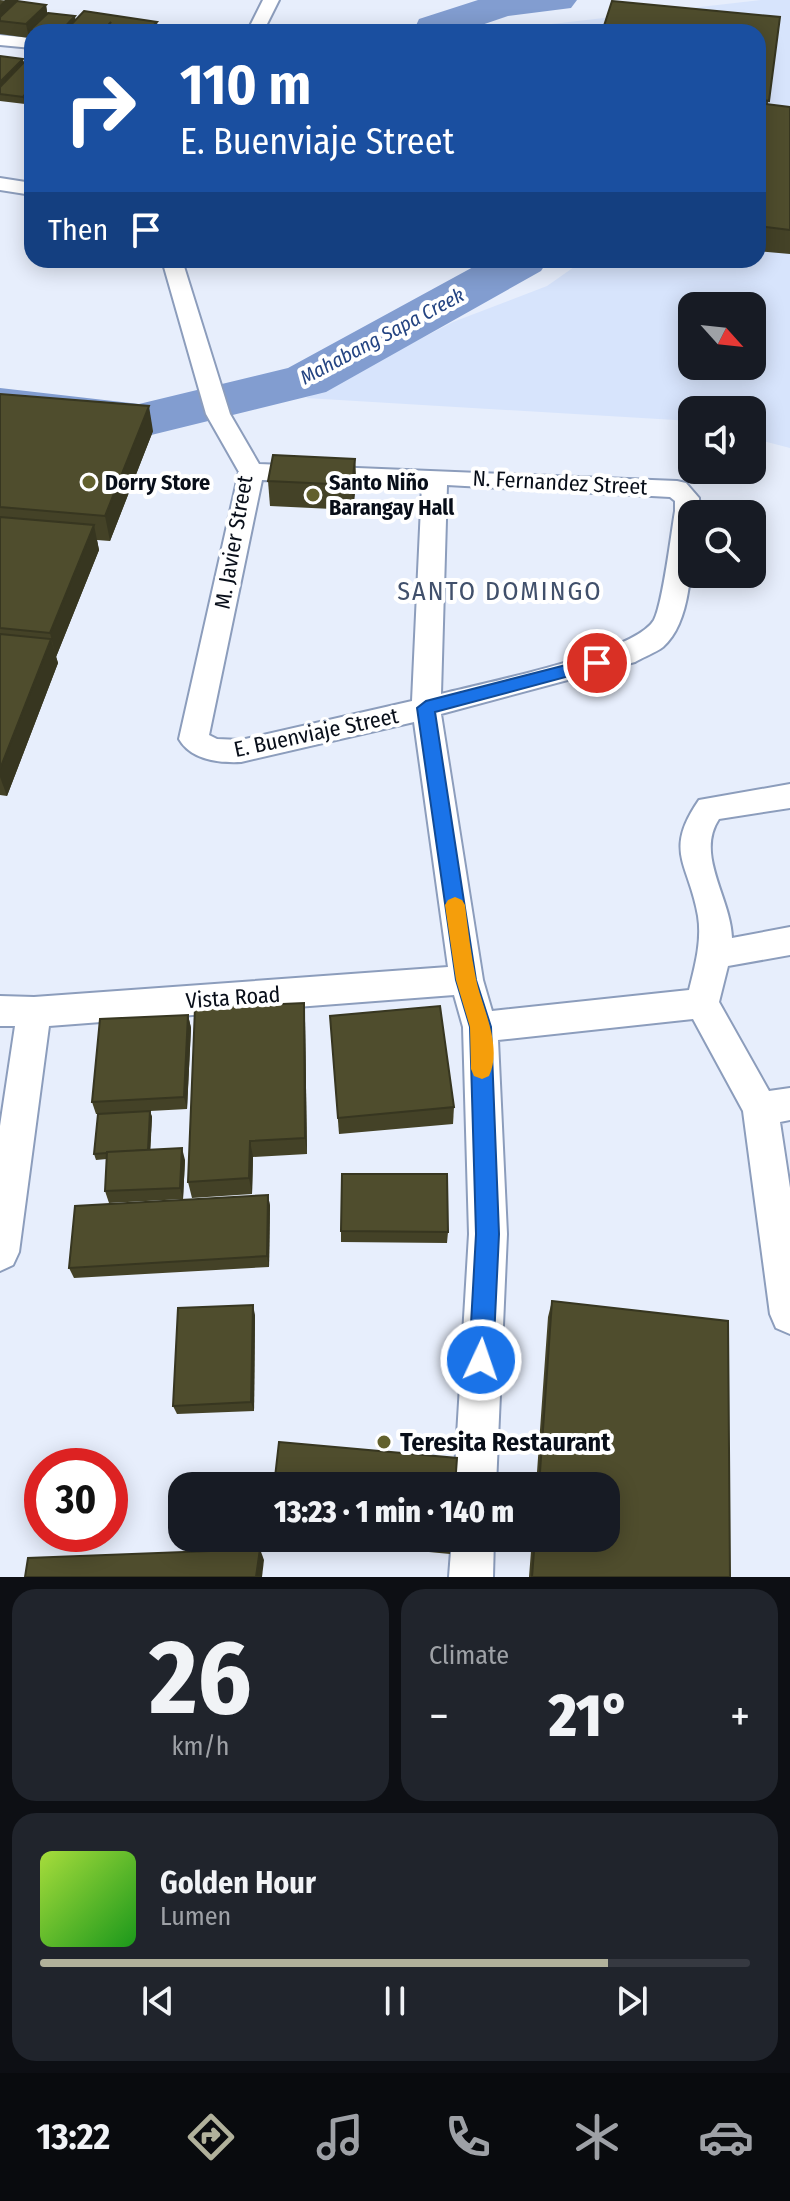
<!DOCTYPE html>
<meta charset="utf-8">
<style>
body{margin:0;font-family:"Fira Sans Condensed",sans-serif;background:#20242c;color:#f1f3f6;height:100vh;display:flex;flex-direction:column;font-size:30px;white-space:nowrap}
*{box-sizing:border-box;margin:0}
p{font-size:26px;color:#9ea1a6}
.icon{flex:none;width:44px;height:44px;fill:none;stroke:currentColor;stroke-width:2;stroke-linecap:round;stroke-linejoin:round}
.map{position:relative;height:1577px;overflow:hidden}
.details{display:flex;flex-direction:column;gap:12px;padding:12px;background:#0d0f14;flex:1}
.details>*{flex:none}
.guide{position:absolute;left:24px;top:24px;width:742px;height:244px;border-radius:24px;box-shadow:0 4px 20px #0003;background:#1a4fa0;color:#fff;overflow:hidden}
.needle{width:52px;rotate:117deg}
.tools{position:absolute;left:678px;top:292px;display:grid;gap:16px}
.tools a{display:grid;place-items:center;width:88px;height:88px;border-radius:16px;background:#171b24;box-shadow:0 4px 20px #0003;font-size:40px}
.speed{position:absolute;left:24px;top:1448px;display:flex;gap:16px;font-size:40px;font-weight:700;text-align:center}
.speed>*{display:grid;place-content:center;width:104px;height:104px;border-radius:50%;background:#171b24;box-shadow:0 4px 20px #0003;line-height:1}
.speed .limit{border:12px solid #d22;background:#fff;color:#111}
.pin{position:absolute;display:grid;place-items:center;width:68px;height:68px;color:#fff;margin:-34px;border:4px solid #fff;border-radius:50%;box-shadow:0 2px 8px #0007}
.me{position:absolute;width:88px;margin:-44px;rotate:3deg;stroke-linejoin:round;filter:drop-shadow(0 0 6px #0008)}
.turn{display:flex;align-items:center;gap:28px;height:168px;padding:0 24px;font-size:36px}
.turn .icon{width:104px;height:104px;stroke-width:2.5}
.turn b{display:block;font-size:56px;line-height:68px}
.then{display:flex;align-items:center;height:76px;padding:0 24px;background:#0003;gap:16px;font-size:30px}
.big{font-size:60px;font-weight:800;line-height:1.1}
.details .card{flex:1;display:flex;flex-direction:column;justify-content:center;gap:12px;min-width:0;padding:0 28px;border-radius:24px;background:#20242c}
.details .dial{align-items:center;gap:0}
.dial b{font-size:104px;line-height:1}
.song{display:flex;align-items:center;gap:24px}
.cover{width:96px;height:96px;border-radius:12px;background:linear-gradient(135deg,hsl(80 70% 55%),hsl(120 70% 35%))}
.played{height:8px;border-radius:4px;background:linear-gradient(90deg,#b1b19b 80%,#363941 80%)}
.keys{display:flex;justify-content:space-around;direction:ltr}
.heat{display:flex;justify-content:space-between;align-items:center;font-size:44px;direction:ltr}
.details .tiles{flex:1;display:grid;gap:12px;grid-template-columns:1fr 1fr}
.card:last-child{grid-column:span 2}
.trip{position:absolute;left:168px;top:1472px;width:452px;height:80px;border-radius:24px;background:#171b24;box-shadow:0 4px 20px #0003;font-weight:800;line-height:80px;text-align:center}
.tabs{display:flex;height:128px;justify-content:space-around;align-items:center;background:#090b0e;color:#9ea1a6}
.tabs .icon{width:56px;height:56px}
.tabs .current{color:#b1b19b}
.tabs b{font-size:36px;color:#f1f3f6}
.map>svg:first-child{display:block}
</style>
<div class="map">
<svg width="790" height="1577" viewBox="0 0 790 1577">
<rect width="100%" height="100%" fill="#e7eefc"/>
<path fill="#d7e4fc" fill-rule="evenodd" d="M 761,0 L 790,0 L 790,448 L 752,438 L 752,410 L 692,410 L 692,421 L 306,398 L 453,322 L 547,286 L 584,260 L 758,260 L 758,32 L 483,32 ZM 692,306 L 752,306 L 752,366 L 692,366 Z"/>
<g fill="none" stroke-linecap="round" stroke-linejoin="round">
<g fill="#829dd0" fill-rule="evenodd">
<polygon points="478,0 577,0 571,8 508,16 461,32 413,32 419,19"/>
<polygon points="486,260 548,260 541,271 326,392 139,438 0,422 0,388 139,404 288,368"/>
</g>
<g stroke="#8c9dbc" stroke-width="4">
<g id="minor">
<polygon points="263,0 279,0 263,32 247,32"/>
<polygon points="0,35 32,38 32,48 0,45"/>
<polygon points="0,178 32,183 32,195 0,190"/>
<path d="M 162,260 L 182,260 L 230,414 L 259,464 L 677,481 L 686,483 L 699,498 L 700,514 L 692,514 C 692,552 694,620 663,647 C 655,653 643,657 635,662 L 441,714 L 483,980 L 492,1011 L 689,990 C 695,966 702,941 698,916 C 689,863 663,852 699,800 L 790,784 L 790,808 L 719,819 C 695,855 731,898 732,938 L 790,927 L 790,955 L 728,966 L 719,1002 L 769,1091 L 790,1088 L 790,1120 L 780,1122 L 790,1188 L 790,1334 L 776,1328 L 770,1314 L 743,1111 L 693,1019 L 498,1040 L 507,1234 L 496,1486 L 454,1486 L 469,1234 L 463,1027 L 454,995 L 49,1026 L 19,1252 L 13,1265 L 0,1271 L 0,1126 L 15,1026 L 0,1026 L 0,996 L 34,997 L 448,967 L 414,722 L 241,762 C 219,763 191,760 179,739 L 239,472 L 206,414 ZM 262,480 L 422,485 L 412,701 L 241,740 L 217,739 L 209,735 ZM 447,485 L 670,497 L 675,501 L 675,511 C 671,534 663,603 654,620 C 635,653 483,683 441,694 Z"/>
<polygon points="452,1538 494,1538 493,1577 449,1577"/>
</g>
</g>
<use href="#minor" fill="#fff" fill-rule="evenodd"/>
</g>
<g fill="#444227">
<polygon points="0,0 46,5 47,13 75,20 157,22 158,28 207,32 32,32 32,37 31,35 29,38 0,34"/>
<polygon points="780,17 768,104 790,107 790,254 758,251 758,32"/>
<polygon points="0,56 23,59 25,104 0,101"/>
<polygon points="0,394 153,431 110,541 97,540 99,550 56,657 58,663 7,796 0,795"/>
<polygon points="355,459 356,483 353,510 270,506 268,481"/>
<polygon points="188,1015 191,1028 187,1109 150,1111 152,1117 150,1150 185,1160 183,1199 109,1203 105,1191 107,1159 96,1160 94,1154 98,1114 96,1114 92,1102"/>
<polygon points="330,1016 454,1107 453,1124 339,1134"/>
<polygon points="305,1020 307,1154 253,1157 252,1194 192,1198 188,1182"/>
<polygon points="268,1195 270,1206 269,1267 74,1278 69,1268"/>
<polygon points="341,1231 448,1232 447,1243 341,1242"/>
<polygon points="552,1301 730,1577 529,1577 532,1538 606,1538 606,1486 536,1486 548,1317"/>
<polygon points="255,1315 254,1411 177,1414 173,1406"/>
<polygon points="281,1538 451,1538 450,1554"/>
</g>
<g fill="#373620">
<polygon points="5,0 18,0 20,12 0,21 0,5"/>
<polygon points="46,5 48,18 30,30 31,35 29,38 26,24"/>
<polygon points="75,16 76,23 68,28 67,32 60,32"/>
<polygon points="23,59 24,66 0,91 0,82"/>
<polygon points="32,86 32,95 25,104 23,97"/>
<polygon points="149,406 153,431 110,541 105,516"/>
<polygon points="355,459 356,483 353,510 352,485"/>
<polygon points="94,525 99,550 56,657 50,633"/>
<polygon points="51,639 58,663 7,796 0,777 0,769"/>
<polygon points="304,1003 305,1020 307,1154 305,1138"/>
<polygon points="188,1015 191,1028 187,1109 184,1097"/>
<polygon points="150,1111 152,1117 150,1157 148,1151"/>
<polygon points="250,1141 253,1157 252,1194 249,1178"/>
<polygon points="182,1148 185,1160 183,1199 180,1188"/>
<polygon points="268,1195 270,1206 269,1267 267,1256"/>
<polygon points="253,1305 255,1315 254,1411 251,1402"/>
<polygon points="260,1549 264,1560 262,1577 256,1577"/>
</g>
<g fill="#4f4d2d" stroke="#373620" stroke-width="2">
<polygon points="17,1 46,5 26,24 0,21 0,17"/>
<polygon points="612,1 780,17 769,101 758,99 758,32 602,32"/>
<polygon points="84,11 157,22 152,27 177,30 175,32 104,32 111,22 102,32 68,28"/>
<polygon points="48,13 75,16 60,32 30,30"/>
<polygon points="179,29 207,32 177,32"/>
<polygon points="0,56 23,59 0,82"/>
<polygon points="28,58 32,58 32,86 23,97 0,94 0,87"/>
<polygon points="758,103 790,107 790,230 758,226"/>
<polygon points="0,394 149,406 105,516 0,507"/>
<polygon points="273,455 355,459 352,485 268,481"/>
<polygon points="0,517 94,525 50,633 0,628"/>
<polygon points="0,634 51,639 0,769"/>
<polygon points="304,1003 305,1138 250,1141 249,1178 188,1182 195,1008"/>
<polygon points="440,1006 454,1107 338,1118 330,1016"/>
<polygon points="188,1015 184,1097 92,1102 100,1019"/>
<polygon points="150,1111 148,1150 94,1154 98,1114"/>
<polygon points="182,1148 180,1188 105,1191 107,1152"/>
<polygon points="342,1174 447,1174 448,1232 341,1231"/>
<polygon points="268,1195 267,1256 69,1268 75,1206"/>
<polygon points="552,1301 728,1321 730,1577 532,1577 535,1538 606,1538 606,1486 539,1486"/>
<polygon points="253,1305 251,1402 173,1406 178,1308"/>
<polygon points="279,1442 457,1458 455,1486 274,1486"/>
<polygon points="383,1538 451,1538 451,1544"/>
<polygon points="260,1549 256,1577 25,1577 28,1558"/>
</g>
<polygon fill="#1a73e8" stroke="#114b97" stroke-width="2" points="597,657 603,658 605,663 603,667 435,712 476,980 491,1027 499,1234 493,1360 490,1369 481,1372 473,1369 469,1360 476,1234 470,1027 456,980 417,708 426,701"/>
<path fill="#f59e0b" d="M 455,897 L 462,900 L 465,905 C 468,930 471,955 476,979 C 482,1008 503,1046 489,1076 L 482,1079 L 474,1076 L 471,1069 L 470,1027 L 456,980 L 445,905 L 448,900 Z"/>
<g fill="#62602c" stroke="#fff" stroke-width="3">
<circle cx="89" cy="482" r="8"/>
<circle cx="313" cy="495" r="8"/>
<circle cx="384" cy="1442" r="8"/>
</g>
<g text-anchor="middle" stroke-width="8" stroke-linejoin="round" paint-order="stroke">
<g font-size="20" font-style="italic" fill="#244482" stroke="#fff">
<text transform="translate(382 336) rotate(-28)" y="7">Mahabang Sapa Creek</text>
</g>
<g font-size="22" font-weight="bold" fill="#080e19" stroke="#fff" text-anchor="start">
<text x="105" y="490">Dorry Store</text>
<text x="329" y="490">Santo Niño<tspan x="329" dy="25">Barangay Hall</tspan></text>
</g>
<g font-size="22" fill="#080e19" stroke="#fff">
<text transform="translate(560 482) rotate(3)" y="8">N. Fernandez Street</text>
<text transform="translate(233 542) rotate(-80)" y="8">M. Javier Street</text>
<text transform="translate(316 732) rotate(-12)" y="8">E. Buenviaje Street</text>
<text transform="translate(233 997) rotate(-4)" y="8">Vista Road</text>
</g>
<g font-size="26" letter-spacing="2" fill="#41506b" stroke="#fff">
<text x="500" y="600">SANTO DOMINGO</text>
</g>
<g font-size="26" font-weight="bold" fill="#080e19" stroke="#fff" text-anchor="start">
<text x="400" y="1451">Teresita Restaurant</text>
</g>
</g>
</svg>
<div class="tools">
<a><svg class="needle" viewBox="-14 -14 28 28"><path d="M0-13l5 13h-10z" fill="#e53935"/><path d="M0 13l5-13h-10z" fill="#9ea1a6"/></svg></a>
<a><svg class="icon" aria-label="sound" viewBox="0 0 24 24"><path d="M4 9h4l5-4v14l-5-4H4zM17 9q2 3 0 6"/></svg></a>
<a><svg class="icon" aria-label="search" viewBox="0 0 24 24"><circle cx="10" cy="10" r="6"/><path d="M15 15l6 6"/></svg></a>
</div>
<div class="speed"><div class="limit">30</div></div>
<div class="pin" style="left:597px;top:663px;background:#d93025"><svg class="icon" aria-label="arrive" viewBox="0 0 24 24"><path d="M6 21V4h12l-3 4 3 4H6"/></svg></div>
<svg class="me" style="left:481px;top:1360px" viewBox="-20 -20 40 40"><circle r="17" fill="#1a73e8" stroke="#fff" stroke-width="3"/><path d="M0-11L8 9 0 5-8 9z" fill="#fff"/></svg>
<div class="trip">13:23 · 1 min · 140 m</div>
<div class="guide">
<div class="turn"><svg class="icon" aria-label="right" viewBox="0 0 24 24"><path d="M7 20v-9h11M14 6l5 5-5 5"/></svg><div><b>110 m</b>E. Buenviaje Street</div></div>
<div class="then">Then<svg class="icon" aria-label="arrive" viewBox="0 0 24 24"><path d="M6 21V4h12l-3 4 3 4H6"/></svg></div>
</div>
</div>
<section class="details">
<div class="tiles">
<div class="card dial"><b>26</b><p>km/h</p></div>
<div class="card"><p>Climate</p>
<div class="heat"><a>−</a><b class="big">21°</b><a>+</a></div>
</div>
<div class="card">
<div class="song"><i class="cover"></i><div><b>Golden Hour</b><p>Lumen</p></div></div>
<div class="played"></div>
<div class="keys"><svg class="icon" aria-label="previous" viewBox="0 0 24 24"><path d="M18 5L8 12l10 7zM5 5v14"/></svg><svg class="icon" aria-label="pause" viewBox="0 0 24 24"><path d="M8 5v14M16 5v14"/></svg><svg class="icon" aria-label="next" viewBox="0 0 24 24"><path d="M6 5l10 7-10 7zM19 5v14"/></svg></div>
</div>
</div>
</section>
<nav class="tabs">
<b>13:22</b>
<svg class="icon current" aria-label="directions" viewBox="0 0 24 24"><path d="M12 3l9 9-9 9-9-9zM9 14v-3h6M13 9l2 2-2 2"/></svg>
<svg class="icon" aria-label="music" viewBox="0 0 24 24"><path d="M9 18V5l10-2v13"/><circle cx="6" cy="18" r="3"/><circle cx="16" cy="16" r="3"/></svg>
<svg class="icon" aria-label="phone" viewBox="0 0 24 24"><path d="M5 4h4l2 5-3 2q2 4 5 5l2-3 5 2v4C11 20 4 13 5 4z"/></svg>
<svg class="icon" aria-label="climate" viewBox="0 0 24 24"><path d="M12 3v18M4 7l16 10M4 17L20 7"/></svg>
<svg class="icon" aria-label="car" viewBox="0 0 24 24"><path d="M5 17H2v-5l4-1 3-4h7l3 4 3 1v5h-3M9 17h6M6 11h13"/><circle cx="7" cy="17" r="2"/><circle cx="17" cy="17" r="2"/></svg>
</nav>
